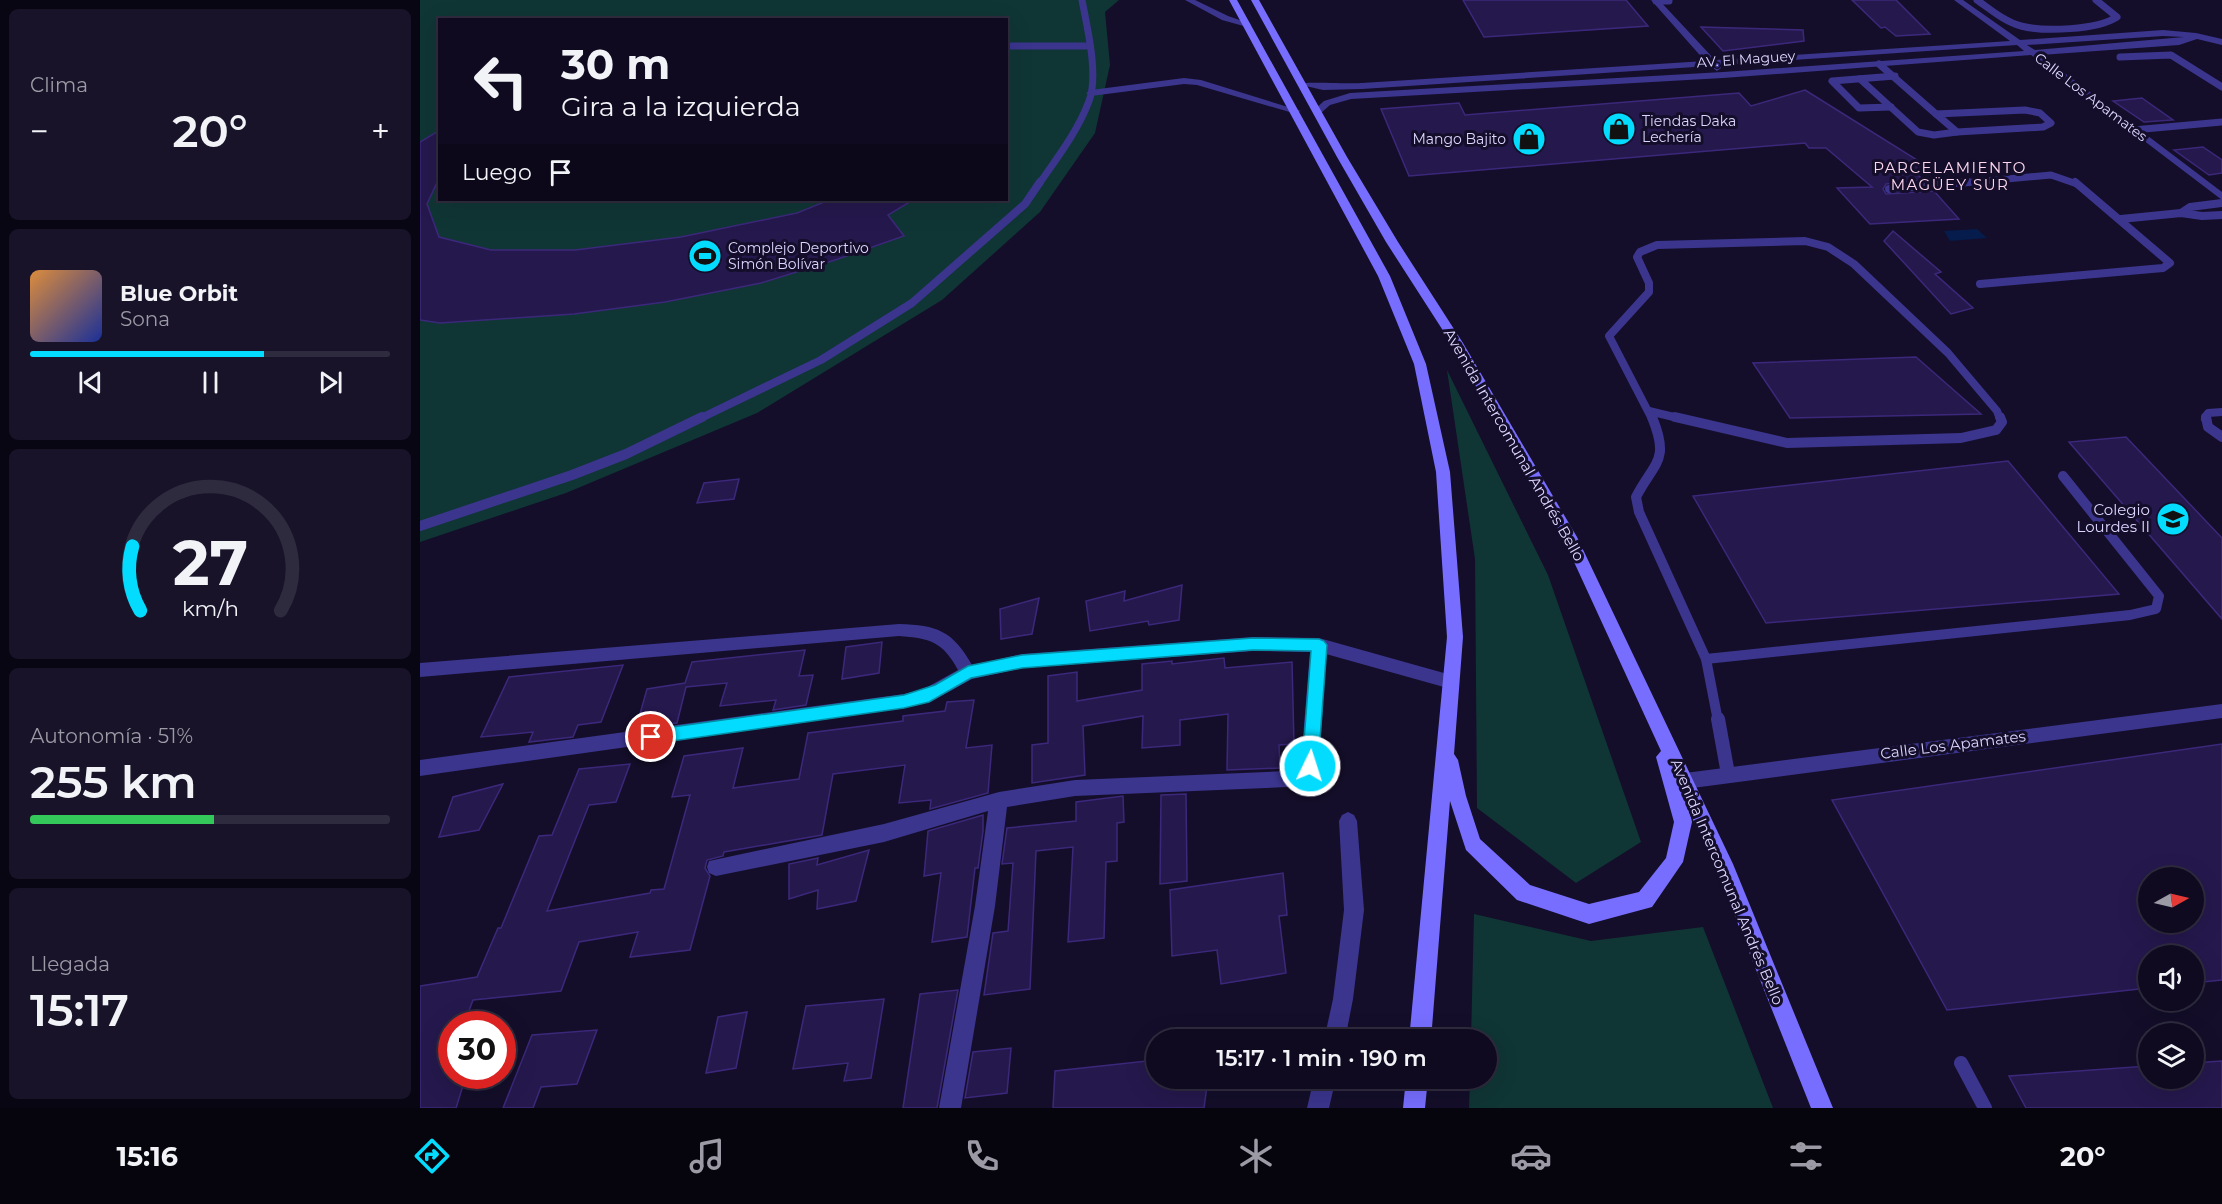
<!DOCTYPE html>
<html lang="es">
<meta charset="utf-8">
<style>
body{margin:0;font-family:Montserrat,sans-serif;background:#181329;color:#f1f3f6;height:100vh;display:flex;flex-direction:column;font-size:22px;white-space:nowrap}
*{box-sizing:border-box;margin:0}
p{font-size:20px;color:#9b9aa5}
.icon{flex:none;width:33px;height:33px;fill:none;stroke:currentColor;stroke-width:2;stroke-linecap:round;stroke-linejoin:round}
.map{position:relative;flex:1;overflow:hidden}
.details{display:flex;flex-direction:column;gap:9px;padding:9px;background:#080612;width:420px}
.details>*{flex:none}
.banner{position:absolute;left:18px;top:18px;width:570px;height:183px;border-radius:0px;box-shadow:0 6px 24px #0002,0 0 0 2px #2f2b3e;background:#0f0a20;color:#f1f3f6;overflow:hidden}
.needle{width:39px;rotate:82deg}
.tools{position:absolute;left:1718px;top:867px;display:grid;gap:12px}
.tools a{display:grid;place-items:center;width:66px;height:66px;border-radius:50%;background:#0f0a20;box-shadow:0 6px 24px #0002,0 0 0 2px #2f2b3e;font-size:30px}
.speed{position:absolute;left:18px;top:1011px;display:flex;gap:12px;font-size:30px;font-weight:700;text-align:center}
.speed>*{display:grid;place-content:center;width:78px;height:78px;border-radius:50%;background:#0f0a20;box-shadow:0 6px 24px #0002,0 0 0 2px #2f2b3e;line-height:1}
.speed .limit{border:9px solid #d22;background:#fff;color:#111}
.pin{position:absolute;display:grid;place-items:center;width:51px;height:51px;color:#fff;margin:-26px;border:3px solid #fff;border-radius:50%;box-shadow:0 2px 6px #0007}
.me{position:absolute;width:66px;margin:-33px;rotate:4deg;stroke-linejoin:round;filter:drop-shadow(0 0 4px #0008)}
.turn{display:flex;align-items:center;gap:21px;height:126px;padding:0 24px;font-size:27px}
.turn .icon{width:78px;height:78px;stroke-width:2.5}
.turn b{display:block;font-size:42px;line-height:51px}
.then{display:flex;align-items:center;height:57px;padding:0 24px;background:#0003;gap:12px;font-size:22px}
.big{font-size:45px;font-weight:600;line-height:1.1}
.details .widget{flex:1;display:flex;flex-direction:column;justify-content:center;gap:9px;min-width:0;padding:0 21px;border-radius:9px;background:#181329}
.details .dial{align-items:center;gap:0}
.dial svg{height:156px;overflow:visible;fill:none;stroke:#2f2b3e;stroke-width:7;stroke-linecap:round;text-anchor:middle}
.dial text{fill:#f1f3f6;stroke:none}
.song{display:flex;align-items:center;gap:18px}
.cover{width:72px;height:72px;border-radius:9px;background:linear-gradient(135deg,hsl(30 70% 55%),hsl(230 70% 35%))}
.played{height:6px;border-radius:3px;background:linear-gradient(90deg,#03dcff 65%,#2f2b3e 65%)}
.keys{display:flex;justify-content:space-around;direction:ltr}
.heat{display:flex;justify-content:space-between;align-items:center;font-size:33px;direction:ltr}
.charge{height:9px;border-radius:4px;background:linear-gradient(90deg,#34c759 51%,#2f2b3e 0)}
.trip{position:absolute;left:726px;top:1029px;width:351px;height:60px;border-radius:30px;background:#0f0a20;box-shadow:0 6px 24px #0002,0 0 0 2px #2f2b3e;font-weight:600;line-height:60px;text-align:center}
.dock{display:flex;height:96px;justify-content:space-around;align-items:center;background:#06040d;color:#9b9aa5}
.dock .icon{width:42px;height:42px}
.dock .active{color:#03dcff}
.dock b{font-size:27px;color:#f1f3f6}
main{display:flex;flex:1;min-height:0}
.map>svg:first-child{display:block}
</style>
<main>
<section class="details">
<div class="widget"><p>Clima</p>
<div class="heat"><a>−</a><b class="big">20°</b><a>+</a></div>
</div>
<div class="widget">
<div class="song"><i class="cover"></i><div><b>Blue Orbit</b><p>Sona</p></div></div>
<div class="played"></div>
<div class="keys"><svg class="icon" aria-label="previous" viewBox="0 0 24 24"><path d="M18 5L8 12l10 7zM5 5v14"/></svg><svg class="icon" aria-label="pause" viewBox="0 0 24 24"><path d="M8 5v14M16 5v14"/></svg><svg class="icon" aria-label="next" viewBox="0 0 24 24"><path d="M6 5l10 7-10 7zM19 5v14"/></svg></div>
</div>
<div class="widget dial"><svg viewBox="0 0 100 80">
<path d="M14 69A42 42 0 1 1 86 69"/>
<path d="M14 69A42 42 0 0 1 10 36" stroke="#03dcff"/>
<text x="50" y="56" font-size="32" font-weight="700">27</text>
<text x="50" y="72" font-size="11">km/h</text>
</svg></div>
<div class="widget"><p>Autonomía · 51%</p><b class="big">255 km</b><div class="charge"></div></div>
<div class="widget"><p>Llegada</p><b class="big">15:17</b></div>
</section>
<div class="map">
<svg width="1802" height="1108" viewBox="0 0 1802 1108">
<rect width="100%" height="100%" fill="#140e2a"/>
<g fill="#103535" fill-rule="evenodd">
<path d="M 0,0 L 699,0 L 685,12 L 690,65 L 675,133 L 620,212 L 522,300 L 337,413 L 146,493 L 0,542 ZM 20,20 L 586,20 L 586,200 L 20,200 Z"/>
<polygon points="1027,370 1128,575 1221,842 1156,883 1057,808 1055,559"/>
<polygon points="1054,914 1171,941 1283,927 1353,1108 1049,1108 1050,1079 1066,1078 1066,1040 1051,1039"/>
</g>
<polygon fill="#051c4c" points="1557,229 1567,238 1530,241 1524,231"/>
<g fill="#25184d" stroke="#3c287b" stroke-width="1.5" fill-rule="evenodd">
<polygon points="1043,0 1206,0 1228,26 1064,37"/>
<polygon points="1432,0 1476,0 1510,34 1476,36 1465,27 1461,28"/>
<polygon points="1281,27 1383,30 1384,41 1303,51"/>
<polygon points="1385,90 1518,173 1497,174 1503,180 1466,184 1463,189 1466,194 1514,191 1539,219 1450,224 1417,188 1452,187 1406,148 1389,148 1385,143 989,176 961,109 1039,103 1045,115 1319,93 1331,106"/>
<polygon points="1722,98 1753,120 1724,122 1693,101"/>
<polygon points="20,130 20,176 7,204 19,237 71,250 155,250 261,237 377,213 409,200 493,200 468,215 484,236 418,259 341,283 245,302 154,314 20,323 0,320 0,142"/>
<polygon points="1783,147 1802,160 1802,173 1789,175 1754,150"/>
<polygon points="1473,231 1521,272 1515,274 1553,308 1531,314 1464,241"/>
<polygon points="1496,357 1561,414 1370,418 1333,363"/>
<polygon points="1706,437 1802,538 1802,619 1649,442"/>
<polygon points="1588,461 1699,594 1346,623 1273,496"/>
<polygon points="319,479 314,499 277,503 284,483"/>
<polygon points="762,585 759,620 729,625 728,621 670,631 666,601 705,591 704,601"/>
<polygon points="619,598 612,634 581,639 580,609"/>
<polygon points="462,642 459,673 422,679 426,647"/>
<polygon points="385,650 379,676 393,675 386,705 353,710 356,700 300,706 307,683 266,687 257,723 216,728 227,689 265,683 272,662"/>
<polygon points="804,658 805,668 872,662 874,744 859,745 860,768 807,770 808,714 760,720 760,745 722,748 723,716 663,726 665,775 612,783 612,745 628,743 628,676 657,672 657,701 722,690 722,664 752,661 752,664"/>
<polygon points="203,665 181,722 158,725 153,737 109,742 113,732 61,737 89,677"/>
<polygon points="554,700 546,748 572,745 568,793 510,809 511,800 479,803 485,765 413,774 402,835 304,852 303,856 287,860 285,868 290,876 270,950 210,957 218,932 159,942 141,991 53,1000 44,1024 32,1024 32,1076 46,1076 36,1108 0,1108 0,986 57,977 78,928 81,928 119,836 132,835 159,769 210,764 196,802 169,805 127,911 230,893 231,890 244,889 270,795 252,797 264,756 323,748 313,788 379,779 388,733 483,721 483,716 525,711 527,702"/>
<path d="M 1802,744 L 1802,980 L 1773,983 L 1773,956 L 1728,956 L 1728,988 L 1527,1010 L 1412,800 ZM 1728,878 L 1773,878 L 1773,922 L 1728,922 Z"/>
<polygon points="83,784 59,830 19,837 33,797"/>
<polygon points="766,794 767,881 740,884 741,795"/>
<polygon points="703,796 704,822 697,823 697,861 686,862 684,938 648,942 653,847 616,851 610,989 564,995 573,933 588,931 593,863 582,864 587,828 656,821 656,802"/>
<polygon points="563,815 563,831 558,868 555,868 547,937 512,942 521,873 504,876 508,831"/>
<polygon points="449,850 436,901 397,909 398,890 369,899 369,864 398,858 397,865"/>
<polygon points="863,873 867,915 859,916 866,973 801,984 797,950 752,956 750,890"/>
<polygon points="538,990 517,1108 483,1108 500,994"/>
<polygon points="464,999 451,1078 424,1081 428,1063 373,1069 386,1006"/>
<polygon points="327,1012 316,1068 286,1073 298,1017"/>
<polygon points="177,1030 157,1084 121,1087 113,1108 83,1108 112,1035"/>
<polygon points="591,1048 587,1093 545,1098 553,1052"/>
<polygon points="736,1060 736,1078 788,1078 784,1108 633,1108 635,1071"/>
<polygon points="1802,1061 1802,1108 1606,1108 1589,1076 1728,1066 1728,1078 1773,1078 1773,1063"/>
</g>
<g fill="none" stroke-linecap="round" stroke-linejoin="round">
<g stroke="#3b358e" stroke-width="7">
<path d="M 1557,0 C 1570,9 1585,22 1601,26 C 1624,32 1677,30 1697,17 L 1676,0"/>
<polyline points="1236,1 1249,1"/>
<polyline points="586,46 670,46"/>
<polyline points="1700,57 1751,55 1802,87"/>
<polyline points="1459,64 1516,114"/>
<polyline points="1440,79 1498,132 1514,135 1537,132"/>
<polyline points="1471,107 1439,108 1412,81 1475,76"/>
<polygon points="1605,110 1620,113 1631,123 1623,127 1537,132 1516,114"/>
<polyline points="1713,130 1802,122"/>
<path d="M 619,184 C 637,158 658,131 669,101 C 679,75 667,27 662,0"/>
<polyline points="1531,184 1631,175 1657,184"/>
</g>
<g stroke="#3b358e" stroke-width="8">
<polyline points="1469,189 1548,182"/>
<polyline points="1761,213 1770,207 1802,203"/>
<polyline points="1701,219 1761,213 1782,216 1802,215"/>
<polyline points="1560,284 1743,268 1750,263 1655,182"/>
<polyline points="1229,411 1262,419"/>
<polyline points="279,419 401,360 492,303 605,204 620,182"/>
<polyline points="1232,419 1189,336 1229,292 1229,283 1217,257 1220,252 1237,245 1385,241 1408,247 1434,264 1528,353 1577,411 1580,419"/>
<polyline points="1785,419 1788,413 1802,412"/>
</g>
<g stroke="#3b358e" stroke-width="10">
<path d="M 1232,417 C 1250,461 1235,461 1216,497 L 1219,512 L 1286,659 L 1710,615 L 1736,609 L 1739,596 L 1643,476"/>
<polyline points="1255,417 1367,443 1541,438 1576,430 1582,422 1580,417"/>
<polyline points="1786,417 1788,427 1802,437"/>
<polyline points="0,526 152,475 206,454 282,417"/>
<polyline points="1286,659 1298,721"/>
</g>
<g stroke="#3b358e" stroke-width="14">
<polyline points="1298,719 1308,774"/>
<polyline points="1541,1063 1565,1108"/>
</g>
<g fill="#3b358e" fill-rule="evenodd">
<polygon points="765,0 775,0 808,16 831,24 827,27 802,20"/>
<path d="M 1231,0 L 1239,0 L 1295,60 L 1590,41 L 1534,0 L 1543,0 L 1600,40 L 1743,30 L 1776,33 L 1802,39 L 1802,45 L 1777,39 L 1759,45 L 1621,55 L 1802,192 L 1802,200 L 1611,55 L 1303,78 L 931,99 L 910,105 L 901,113 L 893,111 L 904,101 L 930,93 L 1303,72 L 1604,51 L 1597,45 L 1299,65 L 1301,68 L 1297,71 L 1290,66 L 942,89 L 903,90 L 877,84 C 882,81 931,84 942,83 L 1285,61 ZM 1743,36 L 1764,37 L 1615,50 L 1607,45 Z"/>
<polygon points="764,78 781,80 881,111 873,113 777,85 764,84 671,96 666,93 671,90"/>
<path d="M 479,624 C 517,625 533,631 552,665 L 602,654 L 833,637 L 899,638 L 1031,675 L 1037,677 L 1039,682 L 1037,687 L 1031,689 L 906,654 L 899,766 C 893,779 879,782 867,787 L 655,796 L 587,807 L 575,906 L 541,1108 L 519,1108 L 555,906 L 568,811 L 464,842 L 296,876 L 289,873 L 287,867 L 289,861 L 464,824 L 579,792 L 655,780 L 867,771 L 881,762 L 890,652 L 833,651 L 602,668 L 552,679 L 510,702 L 484,708 L 0,776 L 0,760 L 484,694 L 502,690 L 538,670 C 523,642 510,638 479,636 L 0,677 L 0,663 Z"/>
<polygon points="1802,704 1802,718 1265,789 1259,787 1256,781 1259,775 1265,773"/>
<polygon points="928,812 934,815 937,821 944,910 933,999 925,1040 904,1040 913,999 924,910 919,821 922,815"/>
<polygon points="894,1078 916,1078 909,1108 887,1108"/>
</g>
<g fill="#776eff" fill-rule="evenodd">
<polygon points="809,0 817,0 970,276 1006,364 1030,472 1043,637 1034,754 1038,760 1046,796 1060,839 1110,885 1169,904 1219,892 1246,858 1254,822 1236,757 1241,751 1143,538 1031,343 966,242 917,157 831,0 839,0 927,157 978,242 1043,343 1157,537 1313,864 1413,1108 1391,1108 1298,874 1270,813 1272,822 1263,862 1232,907 1169,924 1097,900 1046,850 1030,801 1011,1040 989,1040 1027,637 1016,472 994,364 958,276"/>
<polygon points="986,1078 1008,1078 1005,1108 983,1108"/>
</g>
</g>
<polygon fill="#03dcff" stroke="#028fa6" stroke-width="1.5" points="833,638 899,639 904,641 907,645 898,766 895,771 890,774 884,771 882,766 891,651 833,650 602,668 551,678 509,702 484,708 231,744 226,742 224,737 226,732 231,730 484,695 515,685 548,666 602,655"/>
<defs>
<g id="shop-disc" transform="scale(1.725)"><circle r="9.5" fill="#03dcff" stroke="#140e2a"/><path d="M-5-2.5h2.3a2.7 3.5 0 0 1 5.4 0H5L5.5 6h-11ZM-1.5-2.5h3a1.5 2.3 0 0 0-3 0Z" fill="#111"/></g>
<g id="stadium-disc" transform="scale(1.725)"><circle r="9.5" fill="#03dcff" stroke="#140e2a"/><path d="M0-5a6.5 5 0 1 0 0 10a6.5 5 0 1 0 0-10ZM-3.5-1.8h7v3.6h-7Z" fill="#111"/></g>
<g id="school-disc" transform="scale(1.725)"><circle r="9.5" fill="#03dcff" stroke="#140e2a"/><path d="M0-5L7-2L0 1L-7-2ZM-4 1L0 2.5L4 1V4Q0 6-4 4Z" fill="#111"/></g>
</defs>
<g fill-rule="evenodd">
<use href="#shop-disc" x="1199" y="129"/>
<use href="#shop-disc" x="1109" y="139"/>
<use href="#stadium-disc" x="285" y="256"/>
<use href="#school-disc" x="1753" y="519"/>
</g>
<g text-anchor="middle" stroke-width="6" stroke-linejoin="round" paint-order="stroke">
<g font-size="14" fill="#ddd7ff" stroke="#140e2a">
<text transform="translate(1326 59) rotate(-4)" y="5">AV. El Maguey</text>
<text transform="translate(1671 97) rotate(37)" y="5">Calle Los Apamates</text>
</g>
<g font-size="14" fill="#ddd7ff" stroke="#140e2a" text-anchor="start">
<text x="1222" y="126">Tiendas Daka<tspan x="1222" dy="16">Lechería</tspan></text>
<text x="1086" y="144" text-anchor="end">Mango Bajito</text>
<text x="308" y="253">Complejo Deportivo<tspan x="308" dy="16">Simón Bolívar</tspan></text>
</g>
<g font-size="15" letter-spacing="1.5" fill="#ffd9f0" stroke="#140e2a">
<text x="1530" y="173">PARCELAMIENTO<tspan x="1530" dy="17">MAGÜEY SUR</tspan></text>
</g>
<g font-size="15" fill="#ddd7ff" stroke="#140e2a">
<text transform="translate(1094 445) rotate(60)" y="5">Avenida Intercomunal Andrés Bello</text>
<text transform="translate(1533 745) rotate(-7)" y="5">Calle Los Apamates</text>
<text transform="translate(1307 882) rotate(67)" y="5">Avenida Intercomunal Andrés Bello</text>
</g>
<g font-size="15" fill="#ddd7ff" stroke="#140e2a" text-anchor="end">
<text x="1730" y="515">Colegio<tspan x="1730" dy="17">Lourdes II</tspan></text>
</g>
</g>
</svg>
<div class="tools">
<a><svg class="needle" viewBox="-14 -14 28 28"><path d="M0-13l5 13h-10z" fill="#e53935"/><path d="M0 13l5-13h-10z" fill="#9b9aa5"/></svg></a>
<a><svg class="icon" aria-label="sound" viewBox="0 0 24 24"><path d="M4 9h4l5-4v14l-5-4H4zM17 9q2 3 0 6"/></svg></a>
<a><svg class="icon" aria-label="layers" viewBox="0 0 24 24"><path d="M12 4l9 5-9 5-9-5zM3 14l9 5 9-5"/></svg></a>
</div>
<div class="speed"><div class="limit">30</div></div>
<div class="pin" style="left:231px;top:737px;background:#d93025"><svg class="icon" aria-label="arrive" viewBox="0 0 24 24"><path d="M6 21V4h12l-3 4 3 4H6"/></svg></div>
<svg class="me" style="left:890px;top:766px" viewBox="-20 -20 40 40"><circle r="17" fill="#03dcff" stroke="#fff" stroke-width="3"/><path d="M0-11L8 9 0 5-8 9z" fill="#fff"/></svg>
<div class="trip">15:17 · 1 min · 190 m</div>
<div class="banner">
<div class="turn"><svg class="icon" aria-label="left" viewBox="0 0 24 24"><path d="M17 20v-9H6M10 6l-5 5 5 5"/></svg><div><b>30 m</b>Gira a la izquierda</div></div>
<div class="then">Luego<svg class="icon" aria-label="arrive" viewBox="0 0 24 24"><path d="M6 21V4h12l-3 4 3 4H6"/></svg></div>
</div>
</div>
</main>
<nav class="dock">
<b>15:16</b>
<svg class="icon active" aria-label="directions" viewBox="0 0 24 24"><path d="M12 3l9 9-9 9-9-9zM9 14v-3h6M13 9l2 2-2 2"/></svg>
<svg class="icon" aria-label="music" viewBox="0 0 24 24"><path d="M9 18V5l10-2v13"/><circle cx="6" cy="18" r="3"/><circle cx="16" cy="16" r="3"/></svg>
<svg class="icon" aria-label="phone" viewBox="0 0 24 24"><path d="M5 4h4l2 5-3 2q2 4 5 5l2-3 5 2v4C11 20 4 13 5 4z"/></svg>
<svg class="icon" aria-label="climate" viewBox="0 0 24 24"><path d="M12 3v18M4 7l16 10M4 17L20 7"/></svg>
<svg class="icon" aria-label="car" viewBox="0 0 24 24"><path d="M5 17H2v-5l4-1 3-4h7l3 4 3 1v5h-3M9 17h6M6 11h13"/><circle cx="7" cy="17" r="2"/><circle cx="17" cy="17" r="2"/></svg>
<svg class="icon" aria-label="filters" viewBox="0 0 24 24"><path d="M4 7h16M4 17h16"/><circle cx="9" cy="7" r="2"/><circle cx="15" cy="17" r="2"/></svg>
<b>20°</b>
</nav>
